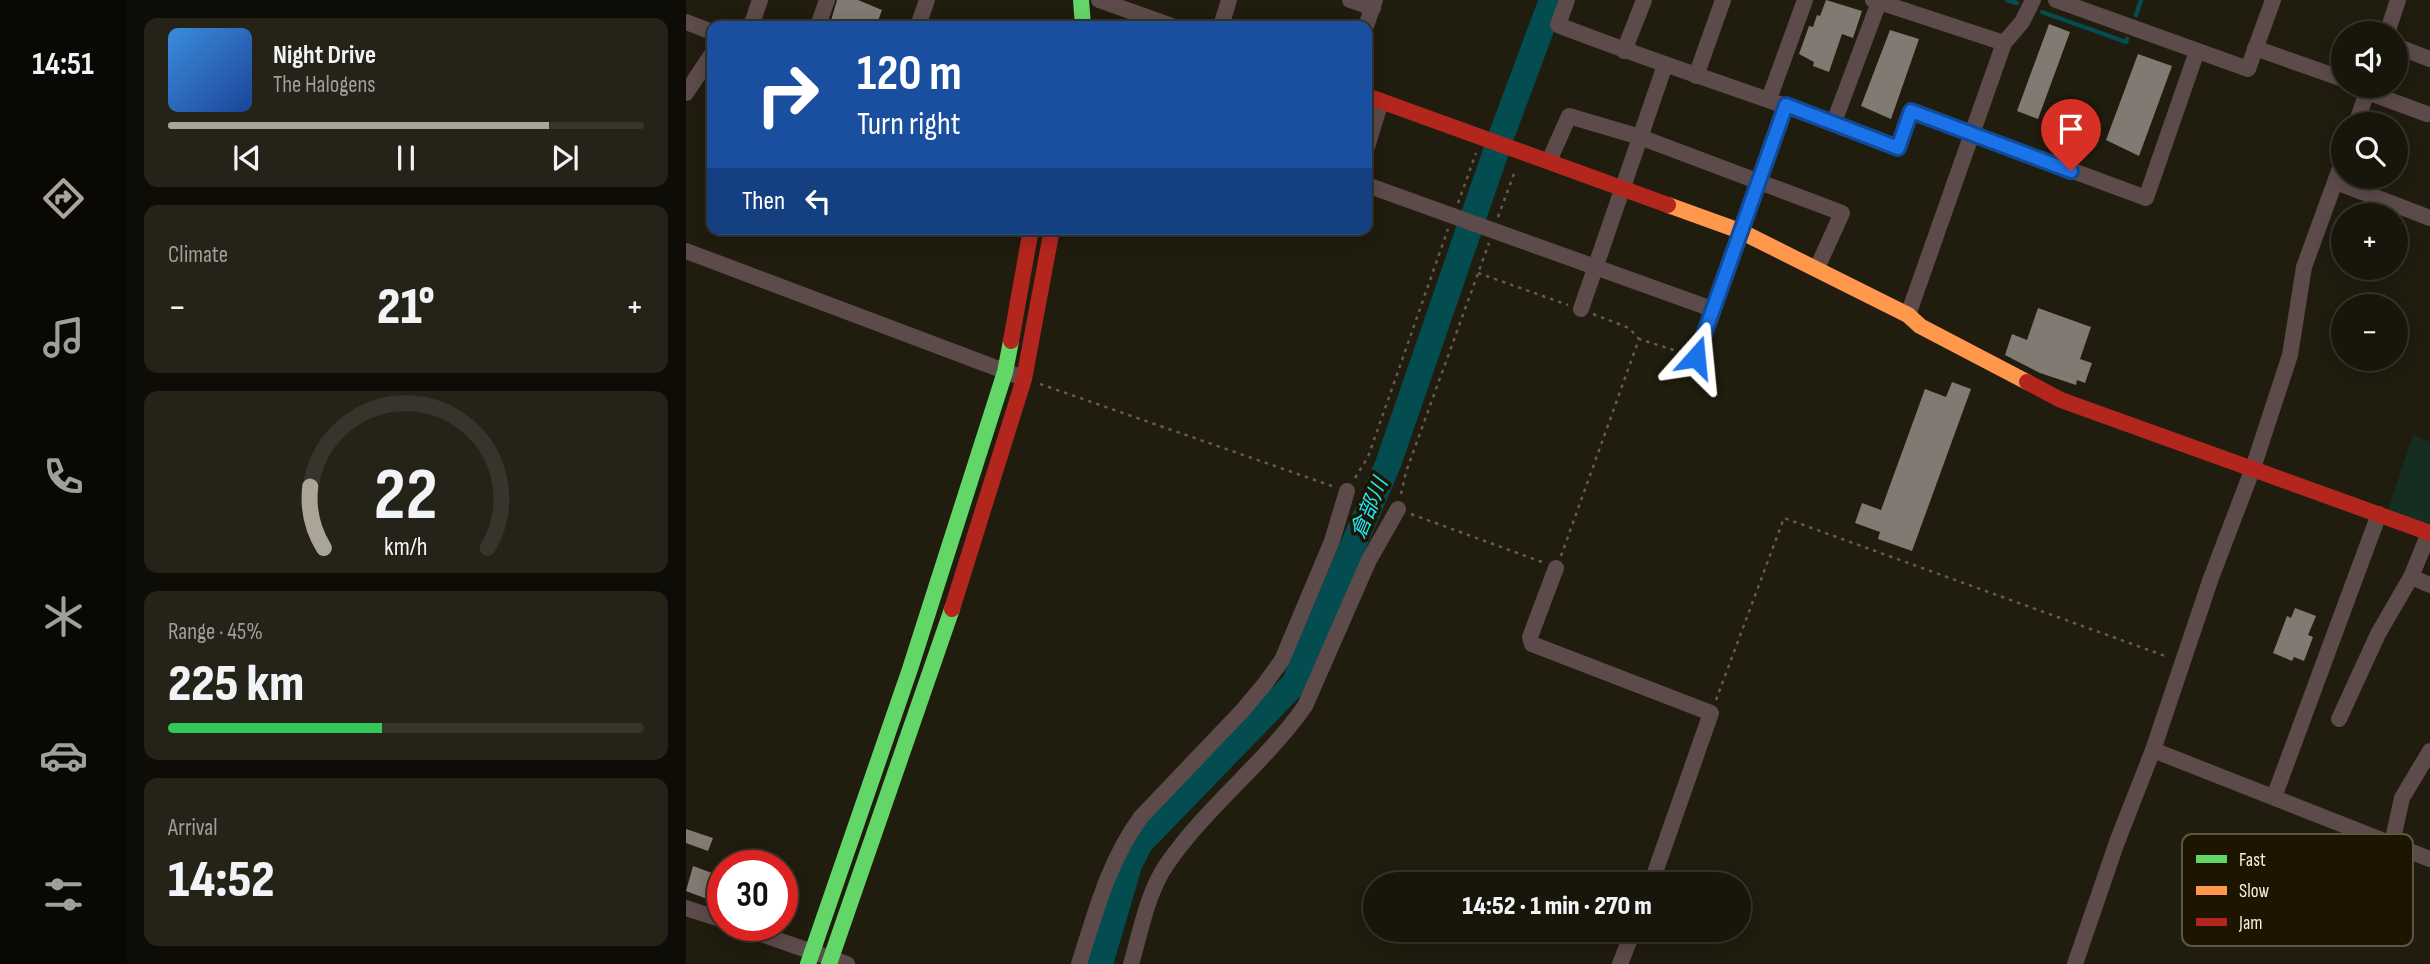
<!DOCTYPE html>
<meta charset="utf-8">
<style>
body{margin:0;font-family:"Sofia Sans Condensed","Noto Sans JP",sans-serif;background:#252218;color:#f1f3f6;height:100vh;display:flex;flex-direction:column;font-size:26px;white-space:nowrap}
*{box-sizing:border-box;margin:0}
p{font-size:23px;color:#9f9f9c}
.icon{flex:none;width:38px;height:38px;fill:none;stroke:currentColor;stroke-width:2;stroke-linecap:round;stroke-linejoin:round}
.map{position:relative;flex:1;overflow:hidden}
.side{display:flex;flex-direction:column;gap:18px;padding:18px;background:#0d0c06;width:560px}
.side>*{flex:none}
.banner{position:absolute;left:21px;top:21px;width:665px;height:214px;border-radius:14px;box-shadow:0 4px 18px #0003,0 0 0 2px #36342b;background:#1a4fa0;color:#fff;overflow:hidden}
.tools{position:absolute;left:1645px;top:21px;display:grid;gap:14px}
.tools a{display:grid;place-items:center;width:77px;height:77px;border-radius:50%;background:#18150a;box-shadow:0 4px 18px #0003,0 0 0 2px #36342b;font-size:35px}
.speed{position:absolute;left:21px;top:850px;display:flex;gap:14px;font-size:35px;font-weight:700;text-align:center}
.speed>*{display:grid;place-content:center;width:91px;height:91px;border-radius:50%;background:#18150a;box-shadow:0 4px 18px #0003,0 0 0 2px #36342b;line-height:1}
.speed .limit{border:10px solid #d22;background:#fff;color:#111}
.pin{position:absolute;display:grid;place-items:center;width:60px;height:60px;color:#fff;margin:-72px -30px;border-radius:50% 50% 50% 0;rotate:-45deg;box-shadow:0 0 7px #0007}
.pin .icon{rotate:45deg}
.me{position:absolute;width:77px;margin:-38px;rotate:18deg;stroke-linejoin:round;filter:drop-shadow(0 0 5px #0008)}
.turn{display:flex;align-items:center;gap:24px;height:147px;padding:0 35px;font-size:32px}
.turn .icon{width:91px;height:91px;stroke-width:2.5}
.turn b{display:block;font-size:49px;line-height:60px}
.then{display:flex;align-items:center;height:66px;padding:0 35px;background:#0003;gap:14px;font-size:26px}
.big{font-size:52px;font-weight:800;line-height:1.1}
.side .card{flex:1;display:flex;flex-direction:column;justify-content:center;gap:10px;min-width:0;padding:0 24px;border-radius:14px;background:#252218}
.side .dial{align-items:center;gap:0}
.dial svg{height:182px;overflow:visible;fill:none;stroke:#36342b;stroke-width:7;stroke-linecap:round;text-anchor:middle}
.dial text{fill:#f1f3f6;stroke:none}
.song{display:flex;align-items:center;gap:21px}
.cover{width:84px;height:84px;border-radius:10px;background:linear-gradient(135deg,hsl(210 70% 55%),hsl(220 70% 35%))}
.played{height:7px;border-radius:4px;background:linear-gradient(90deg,#aaa597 80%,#36342b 80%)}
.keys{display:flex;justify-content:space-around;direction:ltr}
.heat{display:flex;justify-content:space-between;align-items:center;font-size:38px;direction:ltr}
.charge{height:10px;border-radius:5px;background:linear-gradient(90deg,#34c759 45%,#36342b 0)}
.trip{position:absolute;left:677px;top:872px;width:388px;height:70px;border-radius:35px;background:#18150a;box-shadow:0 4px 18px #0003,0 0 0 2px #36342b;font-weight:800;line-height:70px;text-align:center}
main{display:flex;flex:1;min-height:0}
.tab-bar{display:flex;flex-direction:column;width:126px;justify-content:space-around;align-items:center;background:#0a0804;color:#9f9f9c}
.tab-bar .icon{width:49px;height:49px}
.tab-bar .current{color:#aaa597}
.tab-bar b{font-size:32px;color:#f1f3f6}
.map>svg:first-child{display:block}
</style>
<main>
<nav class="tab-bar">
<b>14:51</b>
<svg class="icon current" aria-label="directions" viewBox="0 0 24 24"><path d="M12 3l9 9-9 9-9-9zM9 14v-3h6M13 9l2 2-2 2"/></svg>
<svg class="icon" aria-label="music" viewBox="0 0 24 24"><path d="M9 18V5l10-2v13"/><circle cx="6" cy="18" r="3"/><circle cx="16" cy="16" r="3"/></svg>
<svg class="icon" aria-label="phone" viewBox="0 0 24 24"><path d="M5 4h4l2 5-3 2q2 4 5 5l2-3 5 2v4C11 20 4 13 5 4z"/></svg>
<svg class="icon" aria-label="climate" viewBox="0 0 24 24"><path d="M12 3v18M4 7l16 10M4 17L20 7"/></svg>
<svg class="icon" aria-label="car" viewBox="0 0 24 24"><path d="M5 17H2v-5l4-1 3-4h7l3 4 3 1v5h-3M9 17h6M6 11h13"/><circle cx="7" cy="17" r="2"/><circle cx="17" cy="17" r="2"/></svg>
<svg class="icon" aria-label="filters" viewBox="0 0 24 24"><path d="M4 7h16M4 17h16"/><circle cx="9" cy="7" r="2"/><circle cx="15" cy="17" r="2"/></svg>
</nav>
<section class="side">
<div class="card">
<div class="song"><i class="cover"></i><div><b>Night Drive</b><p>The Halogens</p></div></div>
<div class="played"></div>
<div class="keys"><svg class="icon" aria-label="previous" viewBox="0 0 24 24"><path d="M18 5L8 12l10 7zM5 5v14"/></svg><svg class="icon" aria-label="pause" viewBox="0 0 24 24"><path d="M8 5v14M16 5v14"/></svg><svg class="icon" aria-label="next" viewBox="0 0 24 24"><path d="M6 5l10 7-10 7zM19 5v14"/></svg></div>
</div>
<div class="card"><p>Climate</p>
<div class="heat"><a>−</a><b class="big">21°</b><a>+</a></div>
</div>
<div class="card dial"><svg viewBox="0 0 100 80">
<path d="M14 69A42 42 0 1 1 86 69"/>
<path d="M14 69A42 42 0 0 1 8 42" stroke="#aaa597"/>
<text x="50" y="56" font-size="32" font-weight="700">22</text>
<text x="50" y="72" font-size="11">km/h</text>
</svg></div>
<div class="card"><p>Range · 45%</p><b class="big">225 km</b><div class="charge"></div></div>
<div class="card"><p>Arrival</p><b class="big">14:52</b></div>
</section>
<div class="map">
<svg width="1744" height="964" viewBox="0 0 1744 964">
<rect width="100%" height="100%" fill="#201c0e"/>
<polygon fill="#162e22" points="1727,435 1744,442 1744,526 1702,510"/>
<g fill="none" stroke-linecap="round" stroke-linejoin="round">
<g stroke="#034c50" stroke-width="4.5">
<polyline points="1321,0 1331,3"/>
<polyline points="1356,12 1440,42 1441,39"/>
<polyline points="1450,15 1455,0"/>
</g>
<polyline stroke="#034c50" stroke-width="26" points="414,964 443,865 454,843 608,684 702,464 816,134 866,0"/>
</g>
<g fill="#817a72">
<polygon points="151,0 172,0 196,10 190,26 150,26 144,24"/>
<polygon points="1140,0 1176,11 1167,38 1156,34 1143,72 1127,66 1128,62 1113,54 1123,26 1127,27 1131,15 1134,16"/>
<polygon points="1363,24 1384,32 1352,119 1331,111"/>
<polygon points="1204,30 1233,39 1205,119 1175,106"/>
<polygon points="1452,54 1486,66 1453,156 1420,140"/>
<polygon points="1352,308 1405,327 1394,359 1406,363 1399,383 1391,380 1390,385 1354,373 1319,355 1326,334 1341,340"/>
<polygon points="1266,382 1285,389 1226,551 1192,539 1194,532 1169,523 1176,503 1195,510 1239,389 1260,397"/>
<polygon points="1609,608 1630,616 1622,635 1627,637 1618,661 1608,657 1606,661 1587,653 1601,616 1605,618"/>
<polygon points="0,829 27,838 22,851 0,843"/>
<polygon points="7,866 37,877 37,905 0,891"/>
</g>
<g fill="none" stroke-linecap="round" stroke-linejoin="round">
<g stroke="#655955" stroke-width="2.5" stroke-dasharray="3.5 5" stroke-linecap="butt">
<polyline points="772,203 790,153"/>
<polyline points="812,217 829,171"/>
<polyline points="792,273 882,305"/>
<polyline points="907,314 943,328 953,339"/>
<polyline points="354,384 646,486"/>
<polyline points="669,478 682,457 762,229"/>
<polyline points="715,494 720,472 803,243"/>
<polyline points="675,496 699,504"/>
<polyline points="725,514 856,562"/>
<polyline points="875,556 953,339 997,353"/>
<polyline points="1030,700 1098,518 1482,657"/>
</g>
<g stroke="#5c4b4a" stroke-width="16">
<polyline points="413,0 486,26"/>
<polyline points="664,0 687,8"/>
<path d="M 881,0 L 872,25 C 985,69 1100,103 1212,148 L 1225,111 L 1460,198 L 1511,51"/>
<polyline points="1187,0 1318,43 1336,22 1347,0"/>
<polyline points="1370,0 1562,69 1587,0"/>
<polyline points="0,22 26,32"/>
<polyline points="65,26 74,0"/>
<polyline points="132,26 141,0"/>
<polyline points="232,26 241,0"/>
<polyline points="535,26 543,0"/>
<polyline points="680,26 689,0"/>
<polyline points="1701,33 1712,0"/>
<polyline points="1710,46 1744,59"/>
<polyline points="1569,48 1657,79"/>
<polyline points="938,51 958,0"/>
<polyline points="1010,76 1037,0"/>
<polyline points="1681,92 1741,114"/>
<polyline points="0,93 26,54"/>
<polyline points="1083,99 1119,0"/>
<polyline points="1148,122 1193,2"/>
<polyline points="1670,124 1683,86"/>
<polyline points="681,147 695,101"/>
<polyline points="863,161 883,116 954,137 1156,213 1131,268"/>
<polyline points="1650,182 1744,218"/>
<polyline points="681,185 1026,309"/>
<polyline points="0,251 329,375"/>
<polyline points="895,309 979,65"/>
<polyline points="1222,315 1318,43"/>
<polyline points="1010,357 1100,105"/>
<polyline points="870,568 844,637 846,644 1025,713 965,884"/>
<polyline points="1725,577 1744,585"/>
<polyline points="1653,719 1692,634 1725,577 1743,533"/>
<polyline points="1467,750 1744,859"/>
<polyline points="1588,797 1693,514"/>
<polyline points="1706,843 1716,798 1744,751"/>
<polyline points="0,908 37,920"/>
<polyline points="52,926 161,964"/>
<path d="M 393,964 C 409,914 423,860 455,817 L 557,710 L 578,685 L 596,660 L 646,541 L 661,491"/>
<path d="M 445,964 C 455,931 461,893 481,864 C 521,806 579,763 619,706 L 683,560 L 712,509"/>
<polyline points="934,964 948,929"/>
<polyline points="1389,964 1431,842 1467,750 1525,578 1567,468 1604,355 1618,267 1657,160"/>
</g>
<g stroke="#63d668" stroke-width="16">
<polyline points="395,0 397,26"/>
<polyline points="122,964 224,669 319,372 325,341"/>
<polyline points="143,964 266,609"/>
</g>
<polyline stroke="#ff974d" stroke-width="16" points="982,205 1054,231 1222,315 1234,326 1341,382"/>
<g stroke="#b3261e" stroke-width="16">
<polyline points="681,96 982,205"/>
<polyline points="325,341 345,229"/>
<polyline points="1341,382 1375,400 1744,533"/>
<polyline points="266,609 338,379 366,229"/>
</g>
</g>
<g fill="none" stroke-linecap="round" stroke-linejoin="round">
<g stroke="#114b97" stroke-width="18">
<polyline id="route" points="1010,357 1100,105 1212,148 1225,111 1385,171"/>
</g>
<use href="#route" stroke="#1a73e8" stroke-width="12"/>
</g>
<g text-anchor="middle" stroke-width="7" stroke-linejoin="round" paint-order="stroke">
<g font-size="21" font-style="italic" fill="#1aeafb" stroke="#1e1500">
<text transform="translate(683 508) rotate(-67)" y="7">倉部川</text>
</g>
</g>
<rect x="1496" y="834" width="231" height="112" rx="10" fill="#1e1500" stroke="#5e5644" stroke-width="2"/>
<rect x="1510" y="855" width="31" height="8" fill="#63d668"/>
<rect x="1510" y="886" width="31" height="9" fill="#ff974d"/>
<rect x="1510" y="918" width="31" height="8" fill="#b3261e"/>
<g font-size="19" fill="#f5efe1">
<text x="1553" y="866">Fast</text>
<text x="1553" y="897">Slow</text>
<text x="1553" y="929">Jam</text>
</g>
</svg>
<div class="tools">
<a><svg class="icon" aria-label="sound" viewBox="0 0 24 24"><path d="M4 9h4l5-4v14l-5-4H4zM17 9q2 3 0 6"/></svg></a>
<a><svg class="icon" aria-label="search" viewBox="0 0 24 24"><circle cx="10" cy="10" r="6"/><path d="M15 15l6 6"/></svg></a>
<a>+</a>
<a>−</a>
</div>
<div class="speed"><div class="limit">30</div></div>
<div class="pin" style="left:1385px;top:171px;background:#d93025"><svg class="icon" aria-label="arrive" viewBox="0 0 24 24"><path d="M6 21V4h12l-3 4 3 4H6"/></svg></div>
<svg class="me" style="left:1010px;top:357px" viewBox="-20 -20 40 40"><path d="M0-17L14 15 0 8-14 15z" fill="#1a73e8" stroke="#fff" stroke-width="4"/></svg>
<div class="trip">14:52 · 1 min · 270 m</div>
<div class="banner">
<div class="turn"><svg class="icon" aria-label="right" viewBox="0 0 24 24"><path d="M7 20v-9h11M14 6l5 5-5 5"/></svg><div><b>120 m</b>Turn right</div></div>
<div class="then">Then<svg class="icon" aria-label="left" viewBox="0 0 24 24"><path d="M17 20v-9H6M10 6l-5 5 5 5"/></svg></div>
</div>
</div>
</main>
